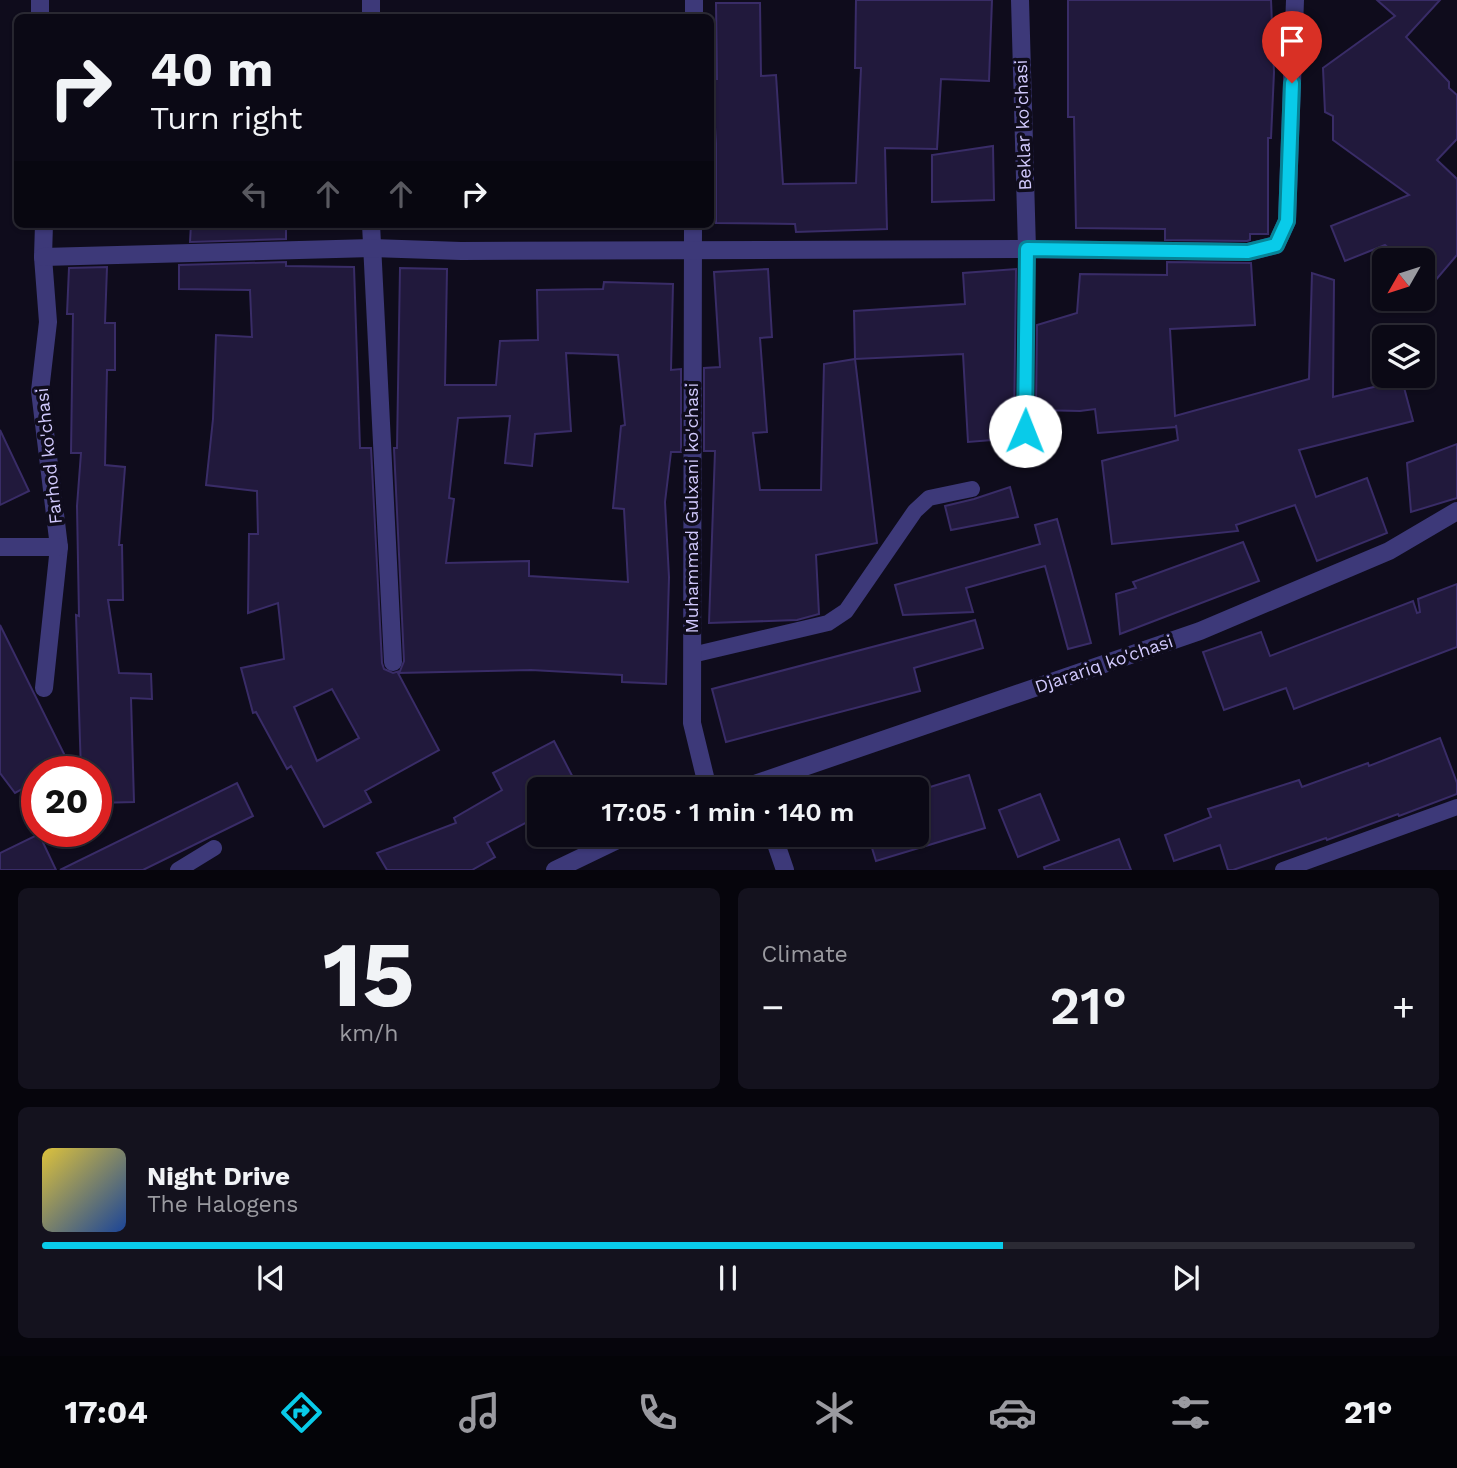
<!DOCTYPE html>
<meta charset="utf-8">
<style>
body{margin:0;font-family:"Work Sans",sans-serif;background:#14121e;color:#f1f3f6;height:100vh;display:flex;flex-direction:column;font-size:26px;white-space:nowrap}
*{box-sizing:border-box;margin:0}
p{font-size:23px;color:#9a9aa0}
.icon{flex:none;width:38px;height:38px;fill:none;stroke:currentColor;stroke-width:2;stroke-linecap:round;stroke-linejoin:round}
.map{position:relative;height:870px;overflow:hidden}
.side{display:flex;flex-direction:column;gap:18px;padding:18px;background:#06050c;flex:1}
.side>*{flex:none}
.guide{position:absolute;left:14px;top:14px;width:700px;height:214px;border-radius:10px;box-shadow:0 2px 5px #0004,0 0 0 2px #2b2a34;background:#0b0915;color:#f1f3f6;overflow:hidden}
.needle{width:46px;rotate:231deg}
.controls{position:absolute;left:1372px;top:248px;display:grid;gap:14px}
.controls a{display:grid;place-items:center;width:63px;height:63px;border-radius:10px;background:#0b0915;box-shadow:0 2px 5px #0004,0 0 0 2px #2b2a34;font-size:35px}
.speed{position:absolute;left:21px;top:756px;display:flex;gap:14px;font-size:35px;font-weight:700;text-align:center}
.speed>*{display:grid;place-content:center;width:91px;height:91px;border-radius:50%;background:#0b0915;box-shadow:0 2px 5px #0004,0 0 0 2px #2b2a34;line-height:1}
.speed .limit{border:10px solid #d22;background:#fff;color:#111}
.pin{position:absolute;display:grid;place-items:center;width:60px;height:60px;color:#fff;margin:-72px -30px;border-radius:50% 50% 50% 0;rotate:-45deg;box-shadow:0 0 7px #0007}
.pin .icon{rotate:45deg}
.me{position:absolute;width:77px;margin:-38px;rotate:1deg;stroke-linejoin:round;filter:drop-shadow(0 0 5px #0008)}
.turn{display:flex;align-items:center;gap:24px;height:147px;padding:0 21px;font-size:32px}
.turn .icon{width:91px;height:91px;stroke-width:2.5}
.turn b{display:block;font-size:49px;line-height:60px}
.lanes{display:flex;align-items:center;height:66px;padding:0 21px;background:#0003;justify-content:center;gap:35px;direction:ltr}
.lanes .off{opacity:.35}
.big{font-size:52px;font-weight:600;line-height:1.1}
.side .card{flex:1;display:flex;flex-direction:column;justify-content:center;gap:10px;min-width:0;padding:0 24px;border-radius:10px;background:#14121e}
.side .dial{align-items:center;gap:0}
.dial b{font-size:91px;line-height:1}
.song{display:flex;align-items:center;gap:21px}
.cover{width:84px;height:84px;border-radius:10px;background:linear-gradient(135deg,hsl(50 70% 55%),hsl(220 70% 35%))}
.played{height:7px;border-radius:4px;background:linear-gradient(90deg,#09cbe9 70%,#2b2a34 70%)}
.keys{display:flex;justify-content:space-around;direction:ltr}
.heat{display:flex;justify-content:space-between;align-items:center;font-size:38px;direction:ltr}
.side .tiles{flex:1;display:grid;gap:18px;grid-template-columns:1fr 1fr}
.card:last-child{grid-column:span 2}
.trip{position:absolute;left:527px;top:777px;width:402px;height:70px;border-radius:10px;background:#0b0915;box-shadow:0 2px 5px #0004,0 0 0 2px #2b2a34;font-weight:600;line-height:70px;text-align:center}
.menu{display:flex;height:112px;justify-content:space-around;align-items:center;background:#040408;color:#9a9aa0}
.menu .icon{width:49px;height:49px}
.menu .selected{color:#09cbe9}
.menu b{font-size:32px;color:#f1f3f6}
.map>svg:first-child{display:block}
</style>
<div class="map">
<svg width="1457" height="870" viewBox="0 0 1457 870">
<rect width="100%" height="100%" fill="#0f0c1c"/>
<g fill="#21193c" stroke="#392c67" stroke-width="2" fill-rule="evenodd">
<polygon points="856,0 992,0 989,81 941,79 937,149 885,148 887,229 796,232 795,224 716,223 716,143 712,79 717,79 716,3 760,3 761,76 776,75 783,184 856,183 861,68 855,68"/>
<polygon points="1068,0 1271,0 1274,72 1271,138 1268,138 1268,234 1250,234 1250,240 1247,241 1165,240 1165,229 1076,228 1074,117 1068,117"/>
<polygon points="1377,0 1440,0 1406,37 1449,82 1449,88 1457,95 1457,139 1437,160 1457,179 1457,255 1423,295 1423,261 1403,261 1385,245 1345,261 1331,226 1409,195 1333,140 1333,116 1325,112 1323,68 1395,16"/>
<polygon points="993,146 994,200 932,202 932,155"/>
<polygon points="191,224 286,224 286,239 190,242"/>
<path d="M 286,262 L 286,266 L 354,267 L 360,448 L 371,448 L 382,663 L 384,669 L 393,673 L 400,671 L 404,661 L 394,448 L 397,448 L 400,268 L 447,269 L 445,385 L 496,385 L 500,341 L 538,340 L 537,290 L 603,289 L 604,282 L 673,284 L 671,370 L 681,369 L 681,452 L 671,452 L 665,502 L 669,577 L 666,684 L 622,682 L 622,675 L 531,670 L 398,673 L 439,750 L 365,791 L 371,802 L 324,827 L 291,766 L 287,769 L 256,712 L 253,713 L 241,668 L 284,659 L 278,603 L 248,613 L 249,534 L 258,534 L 257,491 L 206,485 L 213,419 L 216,335 L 252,337 L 250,290 L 179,289 L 179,265 ZM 566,353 L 618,355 L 625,425 L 621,426 L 613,508 L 624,509 L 628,582 L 529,576 L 529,561 L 446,563 L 454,499 L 449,498 L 458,418 L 510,416 L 505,463 L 532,466 L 535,434 L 571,431 ZM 332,689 L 359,738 L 317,761 L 294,707 Z"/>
<polygon points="1167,262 1251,263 1255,325 1170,329 1175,416 1309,379 1312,273 1334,280 1333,397 1402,380 1413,421 1299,450 1316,497 1367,478 1387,533 1317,561 1295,505 1236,525 1238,531 1112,544 1102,461 1178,440 1176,425 1176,427 1098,433 1095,409 1080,411 1036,410 1037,325 1077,313 1080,274 1167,275"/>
<polygon points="107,267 105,323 115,323 115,370 107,370 105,465 125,467 119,545 122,545 123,600 108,600 119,673 151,674 152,699 131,698 134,802 96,803 96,772 81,772 76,615 79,616 77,506 81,453 71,453 73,314 67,314 69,268"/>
<polygon points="768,269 772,337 760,338 767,432 753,433 760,490 821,490 824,364 855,359 877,543 816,555 819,614 797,620 709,623 715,451 704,451 704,368 720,367 714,272"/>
<polygon points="1016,269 1014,431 1018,438 968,442 963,354 855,359 854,311 965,304 963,273"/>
<polygon points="0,430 29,491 0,505"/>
<polygon points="1457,444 1457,498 1411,512 1407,463"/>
<polygon points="1010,487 1018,517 951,530 945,506 974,499"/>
<polygon points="1057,519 1091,643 1068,649 1045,566 966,588 973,612 903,615 895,585 1040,544 1035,525"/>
<polygon points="1243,542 1259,581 1120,634 1116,594 1136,588 1133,582"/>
<polygon points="1457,584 1457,647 1294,709 1286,688 1224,710 1203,652 1261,632 1270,656 1413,601 1417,613 1420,612 1418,599"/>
<polygon points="975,620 983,648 914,668 920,691 726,742 712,689"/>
<polygon points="0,625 73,772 37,772 37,781 15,793 0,773"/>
<polygon points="1440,738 1457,783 1457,794 1399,816 1398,814 1327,840 1326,838 1233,870 1228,870 1220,845 1174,861 1165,835 1211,817 1208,809 1299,780 1302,787 1368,763 1369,766"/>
<polygon points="554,741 579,789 539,789 539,816 487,843 495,857 472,870 387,870 377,853 456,823 454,818 502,790 493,773"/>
<polygon points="969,775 985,828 876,861 868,835 917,835 917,791"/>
<polygon points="237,783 253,816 143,870 60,870"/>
<polygon points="1040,794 1059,840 1018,857 999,810"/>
<polygon points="39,834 56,870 0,870 0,853"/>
<polygon points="1119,839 1131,870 1045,870 1044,867"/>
</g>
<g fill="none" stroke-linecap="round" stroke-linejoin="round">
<g stroke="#3d3979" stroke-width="16">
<polyline points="1025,431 1027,249"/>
<polyline points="692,655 828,623 846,611 915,511 929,498 972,489"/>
<polyline points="178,870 214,848"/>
<polyline points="1283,870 1457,807"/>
</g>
<g stroke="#3d3979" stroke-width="18">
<polyline points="40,0 40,18"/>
<polyline points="1020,0 1027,249"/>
<polyline points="371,18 371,0"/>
<polyline points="694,18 694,0"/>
<polyline points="44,224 43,257 48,322 40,391 59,547 44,688"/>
<polyline points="371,224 393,662"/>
<polyline points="693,224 692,723 708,789"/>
<polyline points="43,257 372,248 461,251 1027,249 1248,252 1276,245 1287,221 1295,0"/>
<polyline points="0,547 59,547"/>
<polyline points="740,789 1200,631 1389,551 1457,511"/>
<polyline points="773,835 785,870"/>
<polyline points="555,870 628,835"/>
</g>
</g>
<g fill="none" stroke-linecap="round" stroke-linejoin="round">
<g stroke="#068497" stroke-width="18">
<polyline id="route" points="1025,431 1027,249 1248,252 1276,245 1287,221 1292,83"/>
</g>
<use href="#route" stroke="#09cbe9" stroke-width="12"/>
</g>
<g text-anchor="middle" stroke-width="7" stroke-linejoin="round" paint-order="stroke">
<g font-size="18" fill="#d1c9fd" stroke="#0f0c1c">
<text transform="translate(1023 125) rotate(-92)" y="6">Beklar ko'chasi</text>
<text transform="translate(49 456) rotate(-96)" y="6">Farhod ko'chasi</text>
<text transform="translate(692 508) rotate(-90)" y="6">Muhammad Gulxani ko'chasi</text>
<text transform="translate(1104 664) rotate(-19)" y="6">Djarariq ko'chasi</text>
</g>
</g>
</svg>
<div class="controls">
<a><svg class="needle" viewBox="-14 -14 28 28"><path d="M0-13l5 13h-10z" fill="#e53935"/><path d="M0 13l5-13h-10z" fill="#9a9aa0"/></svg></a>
<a><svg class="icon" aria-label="layers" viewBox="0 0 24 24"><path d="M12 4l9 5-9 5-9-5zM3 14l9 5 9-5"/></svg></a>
</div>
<div class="speed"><div class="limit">20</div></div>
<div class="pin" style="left:1292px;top:83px;background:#d93025"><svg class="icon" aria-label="arrive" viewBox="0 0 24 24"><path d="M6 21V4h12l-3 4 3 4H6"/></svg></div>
<svg class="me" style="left:1025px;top:431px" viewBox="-20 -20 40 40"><circle r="19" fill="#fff"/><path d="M0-13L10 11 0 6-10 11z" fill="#09cbe9"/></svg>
<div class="trip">17:05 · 1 min · 140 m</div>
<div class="guide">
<div class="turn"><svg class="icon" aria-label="right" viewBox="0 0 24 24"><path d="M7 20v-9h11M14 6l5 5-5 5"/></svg><div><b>40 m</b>Turn right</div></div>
<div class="lanes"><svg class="icon off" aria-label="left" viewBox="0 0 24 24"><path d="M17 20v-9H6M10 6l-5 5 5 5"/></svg><svg class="icon off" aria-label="ahead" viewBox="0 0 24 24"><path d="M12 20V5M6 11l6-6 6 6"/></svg><svg class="icon off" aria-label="ahead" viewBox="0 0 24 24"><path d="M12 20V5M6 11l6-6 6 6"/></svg><svg class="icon" aria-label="right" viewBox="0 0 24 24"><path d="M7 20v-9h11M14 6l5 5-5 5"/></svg></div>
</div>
</div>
<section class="side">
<div class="tiles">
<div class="card dial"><b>15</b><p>km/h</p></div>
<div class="card"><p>Climate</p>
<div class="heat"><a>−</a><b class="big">21°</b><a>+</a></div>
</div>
<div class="card">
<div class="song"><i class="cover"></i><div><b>Night Drive</b><p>The Halogens</p></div></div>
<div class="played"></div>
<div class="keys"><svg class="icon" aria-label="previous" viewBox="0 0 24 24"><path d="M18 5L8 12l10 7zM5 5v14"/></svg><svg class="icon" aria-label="pause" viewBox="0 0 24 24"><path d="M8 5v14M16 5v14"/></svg><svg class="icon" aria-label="next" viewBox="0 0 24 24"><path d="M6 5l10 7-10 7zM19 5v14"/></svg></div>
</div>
</div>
</section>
<nav class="menu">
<b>17:04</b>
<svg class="icon selected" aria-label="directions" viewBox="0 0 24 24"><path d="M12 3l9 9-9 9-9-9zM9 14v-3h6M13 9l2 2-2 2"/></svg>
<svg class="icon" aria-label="music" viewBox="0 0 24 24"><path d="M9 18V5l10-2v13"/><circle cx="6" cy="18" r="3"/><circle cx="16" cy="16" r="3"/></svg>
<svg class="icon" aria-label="phone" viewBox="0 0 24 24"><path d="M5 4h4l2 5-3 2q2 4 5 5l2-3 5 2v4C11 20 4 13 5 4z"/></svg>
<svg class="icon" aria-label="climate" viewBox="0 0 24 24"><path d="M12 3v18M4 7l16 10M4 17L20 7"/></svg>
<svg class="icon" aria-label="car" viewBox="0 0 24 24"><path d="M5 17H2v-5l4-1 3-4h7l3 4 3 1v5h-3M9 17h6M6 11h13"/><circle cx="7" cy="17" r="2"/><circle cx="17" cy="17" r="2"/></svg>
<svg class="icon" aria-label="filters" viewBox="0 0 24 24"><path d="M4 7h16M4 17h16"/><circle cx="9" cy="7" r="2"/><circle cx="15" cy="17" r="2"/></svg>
<b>21°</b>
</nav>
